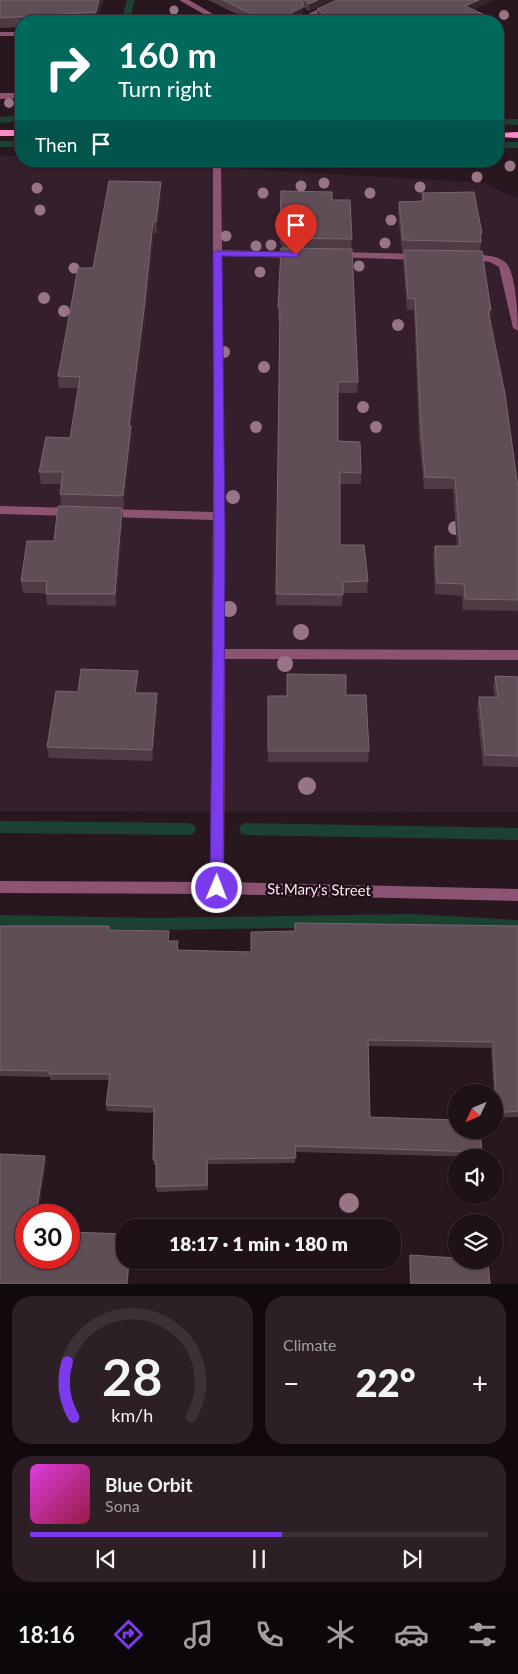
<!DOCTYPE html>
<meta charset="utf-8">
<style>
body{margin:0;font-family:Lato,sans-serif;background:#2c1f25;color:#f1f3f6;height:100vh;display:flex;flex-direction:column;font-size:19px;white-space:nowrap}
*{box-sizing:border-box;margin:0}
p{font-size:16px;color:#a19da2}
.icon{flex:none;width:28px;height:28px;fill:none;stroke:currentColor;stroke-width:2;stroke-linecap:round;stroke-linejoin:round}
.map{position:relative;height:1284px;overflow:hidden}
.sheet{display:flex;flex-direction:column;gap:12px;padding:12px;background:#11090d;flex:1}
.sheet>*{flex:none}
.guide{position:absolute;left:15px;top:15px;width:489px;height:152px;border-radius:20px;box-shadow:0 1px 4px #0004,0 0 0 1px #3c3137;background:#00695c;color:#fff;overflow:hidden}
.needle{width:32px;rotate:226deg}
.controls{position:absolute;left:448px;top:1084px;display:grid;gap:10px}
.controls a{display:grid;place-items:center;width:55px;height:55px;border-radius:50%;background:#1f1118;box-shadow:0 1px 4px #0004,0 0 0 1px #3c3137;font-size:25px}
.speed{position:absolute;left:15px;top:1204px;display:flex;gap:10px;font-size:25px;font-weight:700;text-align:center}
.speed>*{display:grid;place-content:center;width:65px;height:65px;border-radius:50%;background:#1f1118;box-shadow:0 1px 4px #0004,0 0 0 1px #3c3137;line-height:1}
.speed .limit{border:8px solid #d22;background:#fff;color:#111}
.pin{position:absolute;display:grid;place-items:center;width:42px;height:42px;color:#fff;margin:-51px -21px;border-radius:50% 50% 50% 0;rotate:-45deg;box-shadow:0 0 5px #0007}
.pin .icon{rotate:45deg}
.me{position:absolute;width:55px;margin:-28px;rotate:1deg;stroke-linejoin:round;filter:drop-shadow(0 0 4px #0008)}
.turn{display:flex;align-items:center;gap:18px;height:105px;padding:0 20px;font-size:22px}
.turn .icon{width:65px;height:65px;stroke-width:2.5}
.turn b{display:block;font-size:35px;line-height:42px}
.then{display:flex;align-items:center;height:48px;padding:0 20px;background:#0003;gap:10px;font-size:19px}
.big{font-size:38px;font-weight:800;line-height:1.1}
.sheet .card{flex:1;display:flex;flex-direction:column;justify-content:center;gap:8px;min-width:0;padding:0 18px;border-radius:20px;background:#2c1f25}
.sheet .dial{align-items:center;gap:0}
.dial svg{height:130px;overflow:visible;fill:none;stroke:#3c3137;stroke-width:7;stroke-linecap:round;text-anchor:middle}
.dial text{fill:#f1f3f6;stroke:none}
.song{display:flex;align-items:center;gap:15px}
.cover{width:60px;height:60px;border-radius:8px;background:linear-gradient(135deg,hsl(300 70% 55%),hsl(340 70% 35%))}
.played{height:5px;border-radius:2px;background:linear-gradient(90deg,#7c3aed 55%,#3c3137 55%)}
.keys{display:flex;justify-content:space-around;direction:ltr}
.heat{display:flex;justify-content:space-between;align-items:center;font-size:28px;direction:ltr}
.sheet .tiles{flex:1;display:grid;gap:12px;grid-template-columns:1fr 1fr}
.card:last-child{grid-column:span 2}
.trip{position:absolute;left:116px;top:1219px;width:285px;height:50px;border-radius:20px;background:#1f1118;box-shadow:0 1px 4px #0004,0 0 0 1px #3c3137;font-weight:800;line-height:50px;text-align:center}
.tab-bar{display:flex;height:80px;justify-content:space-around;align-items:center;background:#0c070a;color:#a19da2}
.tab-bar .icon{width:35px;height:35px}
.tab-bar .selected{color:#7c3aed}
.tab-bar b{font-size:22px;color:#f1f3f6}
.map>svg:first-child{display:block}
</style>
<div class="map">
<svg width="518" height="1284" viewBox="0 0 518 1284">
<rect width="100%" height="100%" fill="#291720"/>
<polygon fill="#361f2c" points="0,155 21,156 21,161 111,161 484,183 518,199 518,812 0,811"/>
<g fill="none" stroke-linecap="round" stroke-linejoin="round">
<g fill="#1b4132" fill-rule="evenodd">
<polygon points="127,0 135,0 129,20 118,21 122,19"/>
<polygon points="21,115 21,121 0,123 0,117"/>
<polygon points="518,119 518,125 498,124 498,119"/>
<rect x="0" y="141" width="21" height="6"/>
<rect x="498" y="142" width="20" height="6"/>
<polygon points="0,821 189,823 194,825 196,829 194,833 189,835 0,833"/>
<polygon points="246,823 518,828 518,840 246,835 241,833 239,829 241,825"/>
<polygon points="411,914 518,920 518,932 411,926 153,930 0,927 0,915 153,918"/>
</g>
<g fill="#8c5472" fill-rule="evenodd">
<polygon points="179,0 189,0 225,21 216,21"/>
<polygon points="338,0 348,0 303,21 293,21"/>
<rect x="0" y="32" width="21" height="4"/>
<polygon points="0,93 21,93 21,98 0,99"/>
<polygon points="213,161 221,161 222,250 298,252 303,255 298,258 222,256 225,649 518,650 518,660 225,659 224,882 518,889 518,901 217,894 0,893 0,881 210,882 213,520 107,517 101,513 107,509 213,512"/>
<polygon points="335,252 420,254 425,257 420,260 332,257 332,253"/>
<path d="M 467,254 C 479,255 495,254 505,262 C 516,270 518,317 518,331 L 513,328 L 499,267 L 490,262 L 464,259 L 464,255 Z"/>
<polygon points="0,506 74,508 80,512 74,516 0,514"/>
</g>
<g fill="#fd88ca" fill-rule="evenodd">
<rect x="0" y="130" width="21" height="6"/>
<polygon points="518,132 518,138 498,137 498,133"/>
</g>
</g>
<g fill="#977486">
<circle cx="174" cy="10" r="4.5"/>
<circle cx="504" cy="15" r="5"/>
<circle cx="9" cy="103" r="5"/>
<circle cx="510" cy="166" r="5.5"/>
<circle cx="477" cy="177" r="5.5"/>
<circle cx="324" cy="183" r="5.5"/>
<circle cx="301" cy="186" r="5.5"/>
<circle cx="420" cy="187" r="5.5"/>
<circle cx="37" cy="188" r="5.5"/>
<circle cx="263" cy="193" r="5.5"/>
<circle cx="370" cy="193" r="5.5"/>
<circle cx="40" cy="210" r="5.5"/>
<circle cx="391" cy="220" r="5.5"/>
<circle cx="226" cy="236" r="5.5"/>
<circle cx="385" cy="243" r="5.5"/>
<circle cx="271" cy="245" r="5.5"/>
<circle cx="256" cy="246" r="5.5"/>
<circle cx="359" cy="266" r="5.5"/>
<circle cx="74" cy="268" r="5.5"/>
<circle cx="260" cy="272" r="5.5"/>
<circle cx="44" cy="298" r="6"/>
<circle cx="64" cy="311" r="6"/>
<circle cx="398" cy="325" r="6"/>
<circle cx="224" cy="352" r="6"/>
<circle cx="264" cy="367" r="6"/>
<circle cx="363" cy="407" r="6"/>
<circle cx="256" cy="427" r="6"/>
<circle cx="376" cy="427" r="6"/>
<circle cx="233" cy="497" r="7"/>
<circle cx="455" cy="528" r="7"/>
<circle cx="229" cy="609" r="8"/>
<circle cx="301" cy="632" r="8"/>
<circle cx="285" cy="664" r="8"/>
<circle cx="307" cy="786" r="9"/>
<circle cx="349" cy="1203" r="10"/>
</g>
<g fill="#4e3b45">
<polygon points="0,0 103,0 97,21 21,21 21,27 0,28"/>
<polygon points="208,0 334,0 309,11 303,7 302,15 301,15 302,21 251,21"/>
<polygon points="337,0 493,0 473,10 485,15 484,21 323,21 317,17 317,9"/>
<polygon points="281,191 332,200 352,239 351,249 358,382 357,393 338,393 338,441 361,473 361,484 340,484 340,545 368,581 367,593 343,593 342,606 276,605 280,319 278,319 278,308 282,244 280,244"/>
<polygon points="162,193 157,233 154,233 145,322 131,429 132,438 124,508 61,506 60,494 61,484 41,484 39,472 70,438 78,388 59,388 58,376 93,268"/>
<polygon points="422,193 482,233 480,251 491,310 490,318 518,487 518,611 463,610 462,596 435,594 433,557 435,546 457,546 453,489 424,489 419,440 414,310 407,310 403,261 404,252 402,252 398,213 399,202 421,201"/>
<polygon points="123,519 116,606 47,605 46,593 23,593 21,581 54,541"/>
<polygon points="495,676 518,677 518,767 483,766 477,708 479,697 495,697 493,688"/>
<polygon points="139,682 138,693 157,693 158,704 153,761 49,758 47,747 78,692"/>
<polygon points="346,695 369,751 368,762 268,762 268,696"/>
<polygon points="295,923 518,926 518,1117 495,1118 491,1048 369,1046 370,1117 482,1152 480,1157 295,1152 295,1163 208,1164 208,1190 157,1192 156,1187 156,1165 154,1165 153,1160 154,1113 107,1111 106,1105 109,1080 50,1080 50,1077 0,1076 0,926 109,926 110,930 169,931 169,941 179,948 179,950 251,952 295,931"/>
<polygon points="410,1255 490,1284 410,1284 409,1260"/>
</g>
<g fill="#37252e">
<polygon points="99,0 103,0 96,21 96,12"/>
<polygon points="303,0 302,15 291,21 291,13"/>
<polygon points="318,0 334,0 309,11 309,4"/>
<polygon points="479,0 493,0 465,14 465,6"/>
<polygon points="485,15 484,21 473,21"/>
<polygon points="161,182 162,193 157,233 156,222"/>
<polygon points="153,222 154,233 145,322 131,429 132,438 124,508 123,496 129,426"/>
<polygon points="122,508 123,519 116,606 115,594"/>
<polygon points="138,671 139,682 136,704 135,693"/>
<polygon points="157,693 158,704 153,761 152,750"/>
<polygon points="45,1156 47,1161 38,1215 36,1215"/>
<polygon points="129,1260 130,1260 128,1284 127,1284"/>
</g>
<g fill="#604e57" stroke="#77666f">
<polygon points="0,0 99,0 96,12 0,18"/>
<polygon points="223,0 303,0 303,7 291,13 293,15 302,15 302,21 266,21"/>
<polygon points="304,0 318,0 309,4"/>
<polygon points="337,0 479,0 465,6 485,15 473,21 334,21 317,9"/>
<polygon points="109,181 161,182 156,222 153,222 144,310 129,426 131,426 123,496 60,494 63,472 39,472 46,437 70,438 80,377 58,376 78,268 93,268"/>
<polygon points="281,191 332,192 332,200 350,200 352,239 282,238 282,232 280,232"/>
<polygon points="474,192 482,233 480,233 481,242 403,240 399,202 424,201 422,193"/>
<polygon points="281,248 352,249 358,382 338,382 338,441 360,442 361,473 340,472 340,545 364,545 368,581 343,582 343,595 276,594 280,308 278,308"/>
<polygon points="404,250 482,251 491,310 488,310 505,394 518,487 518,600 465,599 464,584 437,583 435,546 460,546 455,478 425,477 421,428 415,299 408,298"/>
<polygon points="58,506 122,508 115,594 46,594 47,581 21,581 27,541 54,541"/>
<polygon points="81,669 138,671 135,693 157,693 152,750 47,747 56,691 78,692"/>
<polygon points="287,674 346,675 346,695 366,695 369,751 268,751 268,696 287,696"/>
<polygon points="495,676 518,677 518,756 485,755 479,697 498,697"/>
<polygon points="295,923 518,926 518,1111 497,1113 493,1042 368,1040 370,1117 456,1120 456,1130 480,1130 482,1152 295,1146 296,1158 207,1159 207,1185 156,1187 156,1160 153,1160 154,1107 106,1105 110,1074 49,1074 49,1071 0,1070 0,926 109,926 109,930 169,931 168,941 178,941 177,950 251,952 251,932 295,931"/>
<polygon points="0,1154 45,1156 36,1215 26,1215 26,1258 69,1258 69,1232 125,1234 125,1260 129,1260 127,1284 0,1284"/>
<polygon points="410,1255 456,1258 456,1260 488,1260 490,1284 411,1284"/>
</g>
<polygon fill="#7c3aed" stroke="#51269a" points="218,251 296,252 300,255 296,257 222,256 225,535 223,888 221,892 217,894 212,892 210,888 214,535 213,253"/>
<g text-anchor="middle" stroke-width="5" stroke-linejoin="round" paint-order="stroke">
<g font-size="15" fill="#f5e8ee" stroke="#1f0e17">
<text transform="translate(319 890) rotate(1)" y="5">St.Mary's Street</text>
</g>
</g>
</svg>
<div class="controls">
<a><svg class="needle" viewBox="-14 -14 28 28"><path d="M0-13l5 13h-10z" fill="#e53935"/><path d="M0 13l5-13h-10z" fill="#a19da2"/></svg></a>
<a><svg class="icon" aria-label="sound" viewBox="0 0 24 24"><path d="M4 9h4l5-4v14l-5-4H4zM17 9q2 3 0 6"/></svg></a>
<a><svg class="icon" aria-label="layers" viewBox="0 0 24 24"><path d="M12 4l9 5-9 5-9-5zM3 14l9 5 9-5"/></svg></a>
</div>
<div class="speed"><div class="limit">30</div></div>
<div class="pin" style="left:296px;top:255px;background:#d93025"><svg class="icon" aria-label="arrive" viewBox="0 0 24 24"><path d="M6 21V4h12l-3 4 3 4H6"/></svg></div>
<svg class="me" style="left:217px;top:888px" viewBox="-20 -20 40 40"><circle r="17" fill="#7c3aed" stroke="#fff" stroke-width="3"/><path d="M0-11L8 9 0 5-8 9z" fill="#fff"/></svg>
<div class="trip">18:17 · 1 min · 180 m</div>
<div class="guide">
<div class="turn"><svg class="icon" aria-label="right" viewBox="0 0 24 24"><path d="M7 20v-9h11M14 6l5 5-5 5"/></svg><div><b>160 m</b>Turn right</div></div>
<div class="then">Then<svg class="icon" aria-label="arrive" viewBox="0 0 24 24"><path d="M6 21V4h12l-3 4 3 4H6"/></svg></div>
</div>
</div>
<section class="sheet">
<div class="tiles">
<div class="card dial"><svg viewBox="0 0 100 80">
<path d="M14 69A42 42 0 1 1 86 69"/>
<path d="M14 69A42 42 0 0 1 10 35" stroke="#7c3aed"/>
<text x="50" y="56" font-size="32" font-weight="700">28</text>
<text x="50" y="72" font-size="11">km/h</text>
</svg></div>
<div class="card"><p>Climate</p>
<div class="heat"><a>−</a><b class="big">22°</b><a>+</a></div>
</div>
<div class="card">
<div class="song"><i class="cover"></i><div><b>Blue Orbit</b><p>Sona</p></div></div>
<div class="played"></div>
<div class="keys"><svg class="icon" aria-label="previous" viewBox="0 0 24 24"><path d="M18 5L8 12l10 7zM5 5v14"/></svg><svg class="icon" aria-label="pause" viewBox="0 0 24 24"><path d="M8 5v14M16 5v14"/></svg><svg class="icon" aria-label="next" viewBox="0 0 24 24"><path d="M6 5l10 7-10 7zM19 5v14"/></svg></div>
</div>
</div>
</section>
<nav class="tab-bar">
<b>18:16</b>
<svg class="icon selected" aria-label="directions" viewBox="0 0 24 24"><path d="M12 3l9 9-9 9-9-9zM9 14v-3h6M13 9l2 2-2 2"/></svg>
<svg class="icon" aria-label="music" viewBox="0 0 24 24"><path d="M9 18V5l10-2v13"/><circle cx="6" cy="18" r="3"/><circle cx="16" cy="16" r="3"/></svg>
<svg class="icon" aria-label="phone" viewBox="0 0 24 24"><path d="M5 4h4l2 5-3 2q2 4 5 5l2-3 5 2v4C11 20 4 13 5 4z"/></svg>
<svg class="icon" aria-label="climate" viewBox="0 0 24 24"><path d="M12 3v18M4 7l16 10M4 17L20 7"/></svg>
<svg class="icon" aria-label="car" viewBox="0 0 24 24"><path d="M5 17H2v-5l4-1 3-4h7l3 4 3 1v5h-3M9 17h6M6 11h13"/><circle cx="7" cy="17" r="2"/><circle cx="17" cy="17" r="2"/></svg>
<svg class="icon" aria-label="filters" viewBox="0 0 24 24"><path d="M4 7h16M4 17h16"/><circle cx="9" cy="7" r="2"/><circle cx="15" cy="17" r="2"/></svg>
</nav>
